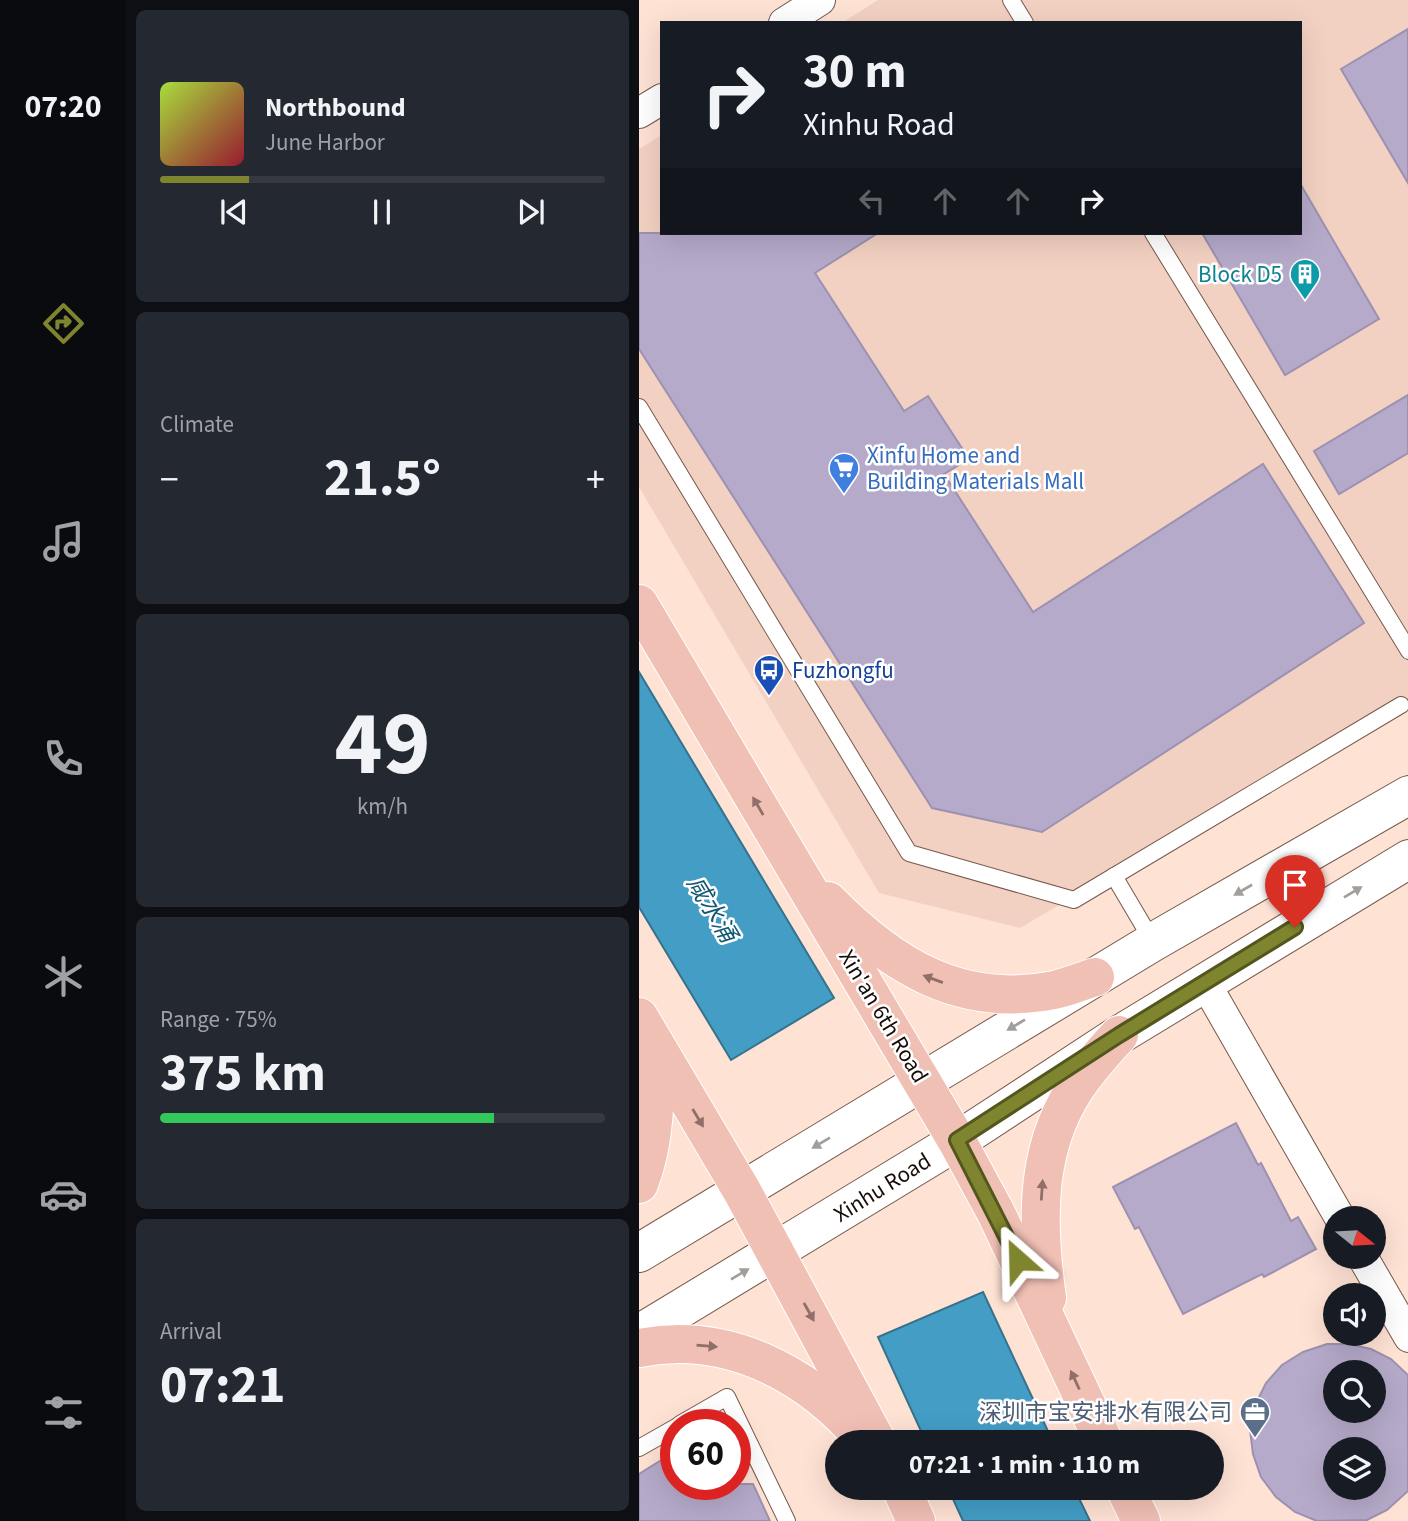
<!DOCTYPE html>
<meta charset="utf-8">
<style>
body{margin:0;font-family:"Source Sans 3","Noto Sans SC",sans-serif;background:#242831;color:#f1f3f6;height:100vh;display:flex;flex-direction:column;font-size:26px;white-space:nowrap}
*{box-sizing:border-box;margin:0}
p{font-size:23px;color:#9ea1a6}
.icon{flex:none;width:38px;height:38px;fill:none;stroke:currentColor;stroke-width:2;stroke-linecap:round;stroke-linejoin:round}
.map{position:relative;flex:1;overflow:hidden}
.side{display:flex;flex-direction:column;gap:10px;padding:10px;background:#0d0f14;width:513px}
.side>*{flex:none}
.hud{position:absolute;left:21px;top:21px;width:642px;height:214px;border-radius:0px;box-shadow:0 7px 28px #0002;background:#171b24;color:#f1f3f6;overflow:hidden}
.needle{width:46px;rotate:108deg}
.fabs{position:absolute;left:684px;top:1206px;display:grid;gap:14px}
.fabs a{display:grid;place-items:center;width:63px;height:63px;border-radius:50%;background:#171b24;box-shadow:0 7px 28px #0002;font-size:35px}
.speed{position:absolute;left:21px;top:1409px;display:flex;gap:14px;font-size:35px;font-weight:700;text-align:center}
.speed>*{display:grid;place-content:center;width:91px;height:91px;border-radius:50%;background:#171b24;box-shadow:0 7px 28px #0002;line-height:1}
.speed .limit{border:10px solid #d22;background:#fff;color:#111}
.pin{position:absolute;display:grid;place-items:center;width:60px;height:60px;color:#fff;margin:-72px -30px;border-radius:50% 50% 50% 0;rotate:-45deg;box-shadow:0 0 7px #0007}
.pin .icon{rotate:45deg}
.me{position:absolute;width:77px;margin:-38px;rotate:335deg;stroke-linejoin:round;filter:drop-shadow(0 0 5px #0008)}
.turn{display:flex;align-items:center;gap:24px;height:147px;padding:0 28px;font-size:32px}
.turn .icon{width:91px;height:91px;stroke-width:2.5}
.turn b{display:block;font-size:49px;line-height:60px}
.lanes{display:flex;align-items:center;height:66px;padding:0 28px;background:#0003;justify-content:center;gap:35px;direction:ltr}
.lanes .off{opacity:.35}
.big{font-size:52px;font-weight:700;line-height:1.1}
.side .tile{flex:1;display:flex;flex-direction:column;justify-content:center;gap:10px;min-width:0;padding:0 24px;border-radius:10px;background:#242831}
.side .dial{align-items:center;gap:0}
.dial b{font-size:91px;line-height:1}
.song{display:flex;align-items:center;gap:21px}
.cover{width:84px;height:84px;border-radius:10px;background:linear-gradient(135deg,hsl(80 70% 55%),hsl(350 70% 35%))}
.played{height:7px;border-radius:4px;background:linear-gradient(90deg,#7f842e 20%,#363941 20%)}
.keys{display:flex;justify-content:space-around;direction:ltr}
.heat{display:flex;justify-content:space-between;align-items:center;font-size:38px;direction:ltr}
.charge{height:10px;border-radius:5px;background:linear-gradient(90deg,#34c759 75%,#363941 0)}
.trip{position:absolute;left:186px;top:1430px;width:399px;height:70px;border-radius:35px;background:#171b24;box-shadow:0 7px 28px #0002;font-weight:700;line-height:70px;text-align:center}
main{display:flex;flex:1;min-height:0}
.menu{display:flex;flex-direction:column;width:126px;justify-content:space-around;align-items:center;background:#090b0e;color:#9ea1a6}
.menu .icon{width:49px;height:49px}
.menu .active{color:#7f842e}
.menu b{font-size:32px;color:#f1f3f6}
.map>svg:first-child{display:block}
</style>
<main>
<nav class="menu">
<b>07:20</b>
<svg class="icon active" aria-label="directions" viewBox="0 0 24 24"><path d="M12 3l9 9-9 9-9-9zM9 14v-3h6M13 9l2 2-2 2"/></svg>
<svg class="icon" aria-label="music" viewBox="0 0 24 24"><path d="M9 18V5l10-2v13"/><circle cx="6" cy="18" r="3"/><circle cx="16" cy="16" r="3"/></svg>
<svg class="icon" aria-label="phone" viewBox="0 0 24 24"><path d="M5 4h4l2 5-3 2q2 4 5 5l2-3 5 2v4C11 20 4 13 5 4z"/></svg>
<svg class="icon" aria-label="climate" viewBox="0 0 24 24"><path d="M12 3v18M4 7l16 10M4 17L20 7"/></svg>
<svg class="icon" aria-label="car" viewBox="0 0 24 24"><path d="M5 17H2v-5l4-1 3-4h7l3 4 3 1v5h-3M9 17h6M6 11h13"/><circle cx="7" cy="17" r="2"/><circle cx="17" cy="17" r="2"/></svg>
<svg class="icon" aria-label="filters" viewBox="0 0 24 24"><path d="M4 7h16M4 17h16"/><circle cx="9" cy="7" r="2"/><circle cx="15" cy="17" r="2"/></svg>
</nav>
<section class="side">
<div class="tile">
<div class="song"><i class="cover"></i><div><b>Northbound</b><p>June Harbor</p></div></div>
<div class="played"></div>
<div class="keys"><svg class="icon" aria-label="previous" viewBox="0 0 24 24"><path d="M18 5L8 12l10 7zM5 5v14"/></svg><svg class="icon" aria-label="pause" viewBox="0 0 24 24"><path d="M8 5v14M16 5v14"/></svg><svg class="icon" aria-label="next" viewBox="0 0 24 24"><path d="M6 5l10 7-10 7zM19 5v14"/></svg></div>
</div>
<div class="tile"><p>Climate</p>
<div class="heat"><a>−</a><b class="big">21.5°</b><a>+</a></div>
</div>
<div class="tile dial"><b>49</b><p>km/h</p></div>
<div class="tile"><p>Range · 75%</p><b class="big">375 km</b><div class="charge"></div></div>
<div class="tile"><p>Arrival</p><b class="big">07:21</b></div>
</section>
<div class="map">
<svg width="770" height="1521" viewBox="0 0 770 1521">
<rect width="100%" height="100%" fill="#fee2d4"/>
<polygon fill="#f3d1c2" points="239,0 769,0 769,699 381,928 240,893 0,487 0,149 23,135 23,233 662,233 662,23 203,23"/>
<g fill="#439dc5" stroke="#36728c" stroke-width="2">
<polygon points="0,672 195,998 92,1060 0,907"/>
<polygon points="344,1292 414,1442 287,1442 239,1337"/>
<polygon points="309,1488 435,1488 451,1521 324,1521"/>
</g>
<g fill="#b5aac9" stroke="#9c91b0" stroke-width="2" fill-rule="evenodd">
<polygon points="769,29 769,183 702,69"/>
<polygon points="662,185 740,319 646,375 563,233 662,233"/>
<polygon points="0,233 239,233 176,273 265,411 289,396 330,459 305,474 394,612 624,464 725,623 403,832 293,808 0,349"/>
<polygon points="769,395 769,453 700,494 675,451"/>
<polygon points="597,1123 619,1165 622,1163 652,1221 659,1217 677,1249 625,1277 623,1274 544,1314 500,1227 496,1229 474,1187"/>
<path d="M 688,1344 L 710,1344 L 732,1349 L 752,1359 L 769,1375 L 769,1491 L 748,1510 L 728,1520 L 678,1521 L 656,1512 L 637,1497 L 622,1477 L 614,1454 L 611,1430 L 616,1405 L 627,1383 L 643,1365 L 664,1352 ZM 696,1372 L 735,1372 L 735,1410 L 696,1410 ZM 696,1449 L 735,1449 L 735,1488 L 696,1488 Z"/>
<polygon points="37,1451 37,1484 114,1484 131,1521 0,1521 0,1474"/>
</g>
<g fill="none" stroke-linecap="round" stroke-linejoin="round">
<g stroke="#76584a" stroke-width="18">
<g id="lane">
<polyline points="372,0 386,23"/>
<polyline points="514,233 770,651"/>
<polyline points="0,407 270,853 435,900 762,705"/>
<polyline points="475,876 514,942"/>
<polyline points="41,1424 88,1397 148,1521"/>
<polyline points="0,1448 37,1427"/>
</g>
</g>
<g stroke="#76584a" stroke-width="32">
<g id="street">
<polyline points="145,23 181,0"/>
<polyline points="0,113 23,99"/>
<polyline points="565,981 701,1218"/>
<polyline points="723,1256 770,1337"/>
</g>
</g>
<g stroke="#76584a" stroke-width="40">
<g id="secondary">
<polyline points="0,1253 514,942 770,795"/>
<polyline points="0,1334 318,1141 480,1035 770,859"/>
</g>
</g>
<g stroke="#fff" stroke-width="40">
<g id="primary">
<polyline points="0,604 318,1141 357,1213 465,1442"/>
<path d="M 189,901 C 252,965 321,1009 415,990 C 429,987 443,981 456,977"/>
<polyline points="0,1017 103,1191 238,1442"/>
<path d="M 0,1184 C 17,1140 17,1093 14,1047"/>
<path d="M 408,1298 C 397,1220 395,1141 445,1076 C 456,1061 468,1048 480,1035"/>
<path d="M 0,1348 C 87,1331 167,1372 224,1438"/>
<polyline points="262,1488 277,1521"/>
<polyline points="486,1488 502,1521"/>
</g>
</g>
<use href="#lane" stroke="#fff" stroke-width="16"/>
<use href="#street" stroke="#fff" stroke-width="30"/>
<use href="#secondary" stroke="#fff" stroke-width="38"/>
<use href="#primary" stroke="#f1c0b5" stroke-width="38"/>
</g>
<defs><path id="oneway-solid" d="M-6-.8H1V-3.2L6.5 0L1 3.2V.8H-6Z" transform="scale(1.75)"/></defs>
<g fill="#8f6f67">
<use href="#oneway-solid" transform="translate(119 806) rotate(-120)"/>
<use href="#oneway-solid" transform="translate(294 979) rotate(-160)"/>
<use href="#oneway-solid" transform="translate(59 1118) rotate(59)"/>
<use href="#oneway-solid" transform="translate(403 1190) rotate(-86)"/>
<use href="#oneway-solid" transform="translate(170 1312) rotate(61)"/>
<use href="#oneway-solid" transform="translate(68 1346) rotate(5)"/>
<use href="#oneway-solid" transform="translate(436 1380) rotate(-115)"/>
</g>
<g fill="#a29e9c">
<use href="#oneway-solid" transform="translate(604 890) rotate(150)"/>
<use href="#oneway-solid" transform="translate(714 892) rotate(-31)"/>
<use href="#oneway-solid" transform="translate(377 1025) rotate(149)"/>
<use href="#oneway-solid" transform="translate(182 1143) rotate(149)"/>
<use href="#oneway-solid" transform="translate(101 1274) rotate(-31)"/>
</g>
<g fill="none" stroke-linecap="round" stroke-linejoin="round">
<g stroke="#53561e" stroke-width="18">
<polyline id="route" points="379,1260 318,1140 480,1035 656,927"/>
</g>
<use href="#route" stroke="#7f842e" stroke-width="12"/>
</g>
<defs>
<g id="building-pin" transform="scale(1.575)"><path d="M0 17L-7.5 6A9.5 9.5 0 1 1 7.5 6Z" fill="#0f9aa8" stroke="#fff"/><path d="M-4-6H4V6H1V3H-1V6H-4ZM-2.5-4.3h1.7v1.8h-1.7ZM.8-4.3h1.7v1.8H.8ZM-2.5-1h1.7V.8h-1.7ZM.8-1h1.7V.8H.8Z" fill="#fff"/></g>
<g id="supermarket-pin" transform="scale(1.575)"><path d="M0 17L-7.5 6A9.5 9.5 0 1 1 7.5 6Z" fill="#3f7fe0" stroke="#fff"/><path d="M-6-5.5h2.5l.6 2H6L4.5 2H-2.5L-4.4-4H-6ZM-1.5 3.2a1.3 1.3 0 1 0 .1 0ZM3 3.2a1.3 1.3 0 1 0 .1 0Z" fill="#fff"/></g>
<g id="bus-pin" transform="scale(1.575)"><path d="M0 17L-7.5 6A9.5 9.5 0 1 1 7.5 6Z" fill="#1a4fb4" stroke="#fff"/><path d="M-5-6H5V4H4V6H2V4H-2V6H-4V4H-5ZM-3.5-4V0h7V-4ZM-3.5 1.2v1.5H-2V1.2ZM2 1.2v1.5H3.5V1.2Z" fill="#fff"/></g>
<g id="office-pin" transform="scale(1.575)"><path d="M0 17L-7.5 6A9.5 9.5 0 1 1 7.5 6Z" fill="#5c6f8a" stroke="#fff"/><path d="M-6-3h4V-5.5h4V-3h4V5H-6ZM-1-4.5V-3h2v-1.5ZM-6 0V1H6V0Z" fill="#fff"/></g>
</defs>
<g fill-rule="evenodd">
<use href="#building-pin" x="666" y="274"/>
<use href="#supermarket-pin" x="205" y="468"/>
<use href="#bus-pin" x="130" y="670"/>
<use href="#office-pin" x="616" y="1412"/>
</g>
<g text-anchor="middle" stroke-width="5" stroke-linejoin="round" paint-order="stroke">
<g font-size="23" fill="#0d838f" stroke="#fff" text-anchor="end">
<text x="643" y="282">Block D5</text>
</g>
<g font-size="23" fill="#366cbe" stroke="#fff" text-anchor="start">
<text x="228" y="463">Xinfu Home and<tspan x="228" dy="26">Building Materials Mall</tspan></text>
</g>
<g font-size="23" fill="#164399" stroke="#fff" text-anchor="start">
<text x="153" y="678">Fuzhongfu</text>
</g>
<g font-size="23" fill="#170c07" stroke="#fff">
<text transform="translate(245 1016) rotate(59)" y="8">Xin'an 6th Road</text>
<text transform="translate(243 1187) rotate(-32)" y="8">Xinhu Road</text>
</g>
<g font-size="23" fill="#4e5e75" stroke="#fff" text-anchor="end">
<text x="593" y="1420">深圳市宝安排水有限公司</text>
</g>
<g font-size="24" font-style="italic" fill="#135976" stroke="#fff">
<text transform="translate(73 909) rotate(59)" y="8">咸水涌</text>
</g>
</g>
</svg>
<div class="fabs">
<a><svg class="needle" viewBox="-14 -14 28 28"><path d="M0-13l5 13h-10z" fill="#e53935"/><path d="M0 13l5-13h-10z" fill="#9ea1a6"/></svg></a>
<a><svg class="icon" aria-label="sound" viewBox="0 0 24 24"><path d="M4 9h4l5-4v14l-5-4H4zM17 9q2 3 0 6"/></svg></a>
<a><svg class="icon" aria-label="search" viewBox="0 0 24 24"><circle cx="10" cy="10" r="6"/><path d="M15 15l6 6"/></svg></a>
<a><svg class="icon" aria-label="layers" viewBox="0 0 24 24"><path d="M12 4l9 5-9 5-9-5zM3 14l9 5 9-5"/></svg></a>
</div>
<div class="speed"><div class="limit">60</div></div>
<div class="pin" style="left:656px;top:927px;background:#d93025"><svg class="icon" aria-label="arrive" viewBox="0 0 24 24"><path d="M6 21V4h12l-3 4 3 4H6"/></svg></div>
<svg class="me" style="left:379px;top:1260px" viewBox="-20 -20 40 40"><path d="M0-17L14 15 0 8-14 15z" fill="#7f842e" stroke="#fff" stroke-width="4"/></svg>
<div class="trip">07:21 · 1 min · 110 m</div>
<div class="hud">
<div class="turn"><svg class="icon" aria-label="right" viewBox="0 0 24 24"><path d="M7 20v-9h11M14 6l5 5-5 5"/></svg><div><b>30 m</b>Xinhu Road</div></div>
<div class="lanes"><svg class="icon off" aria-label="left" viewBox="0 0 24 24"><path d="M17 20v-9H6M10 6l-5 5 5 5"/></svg><svg class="icon off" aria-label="ahead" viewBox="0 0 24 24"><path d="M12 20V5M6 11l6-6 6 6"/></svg><svg class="icon off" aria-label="ahead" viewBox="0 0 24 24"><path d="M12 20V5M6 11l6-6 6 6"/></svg><svg class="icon" aria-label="right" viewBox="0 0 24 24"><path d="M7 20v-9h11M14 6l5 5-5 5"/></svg></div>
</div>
</div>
</main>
